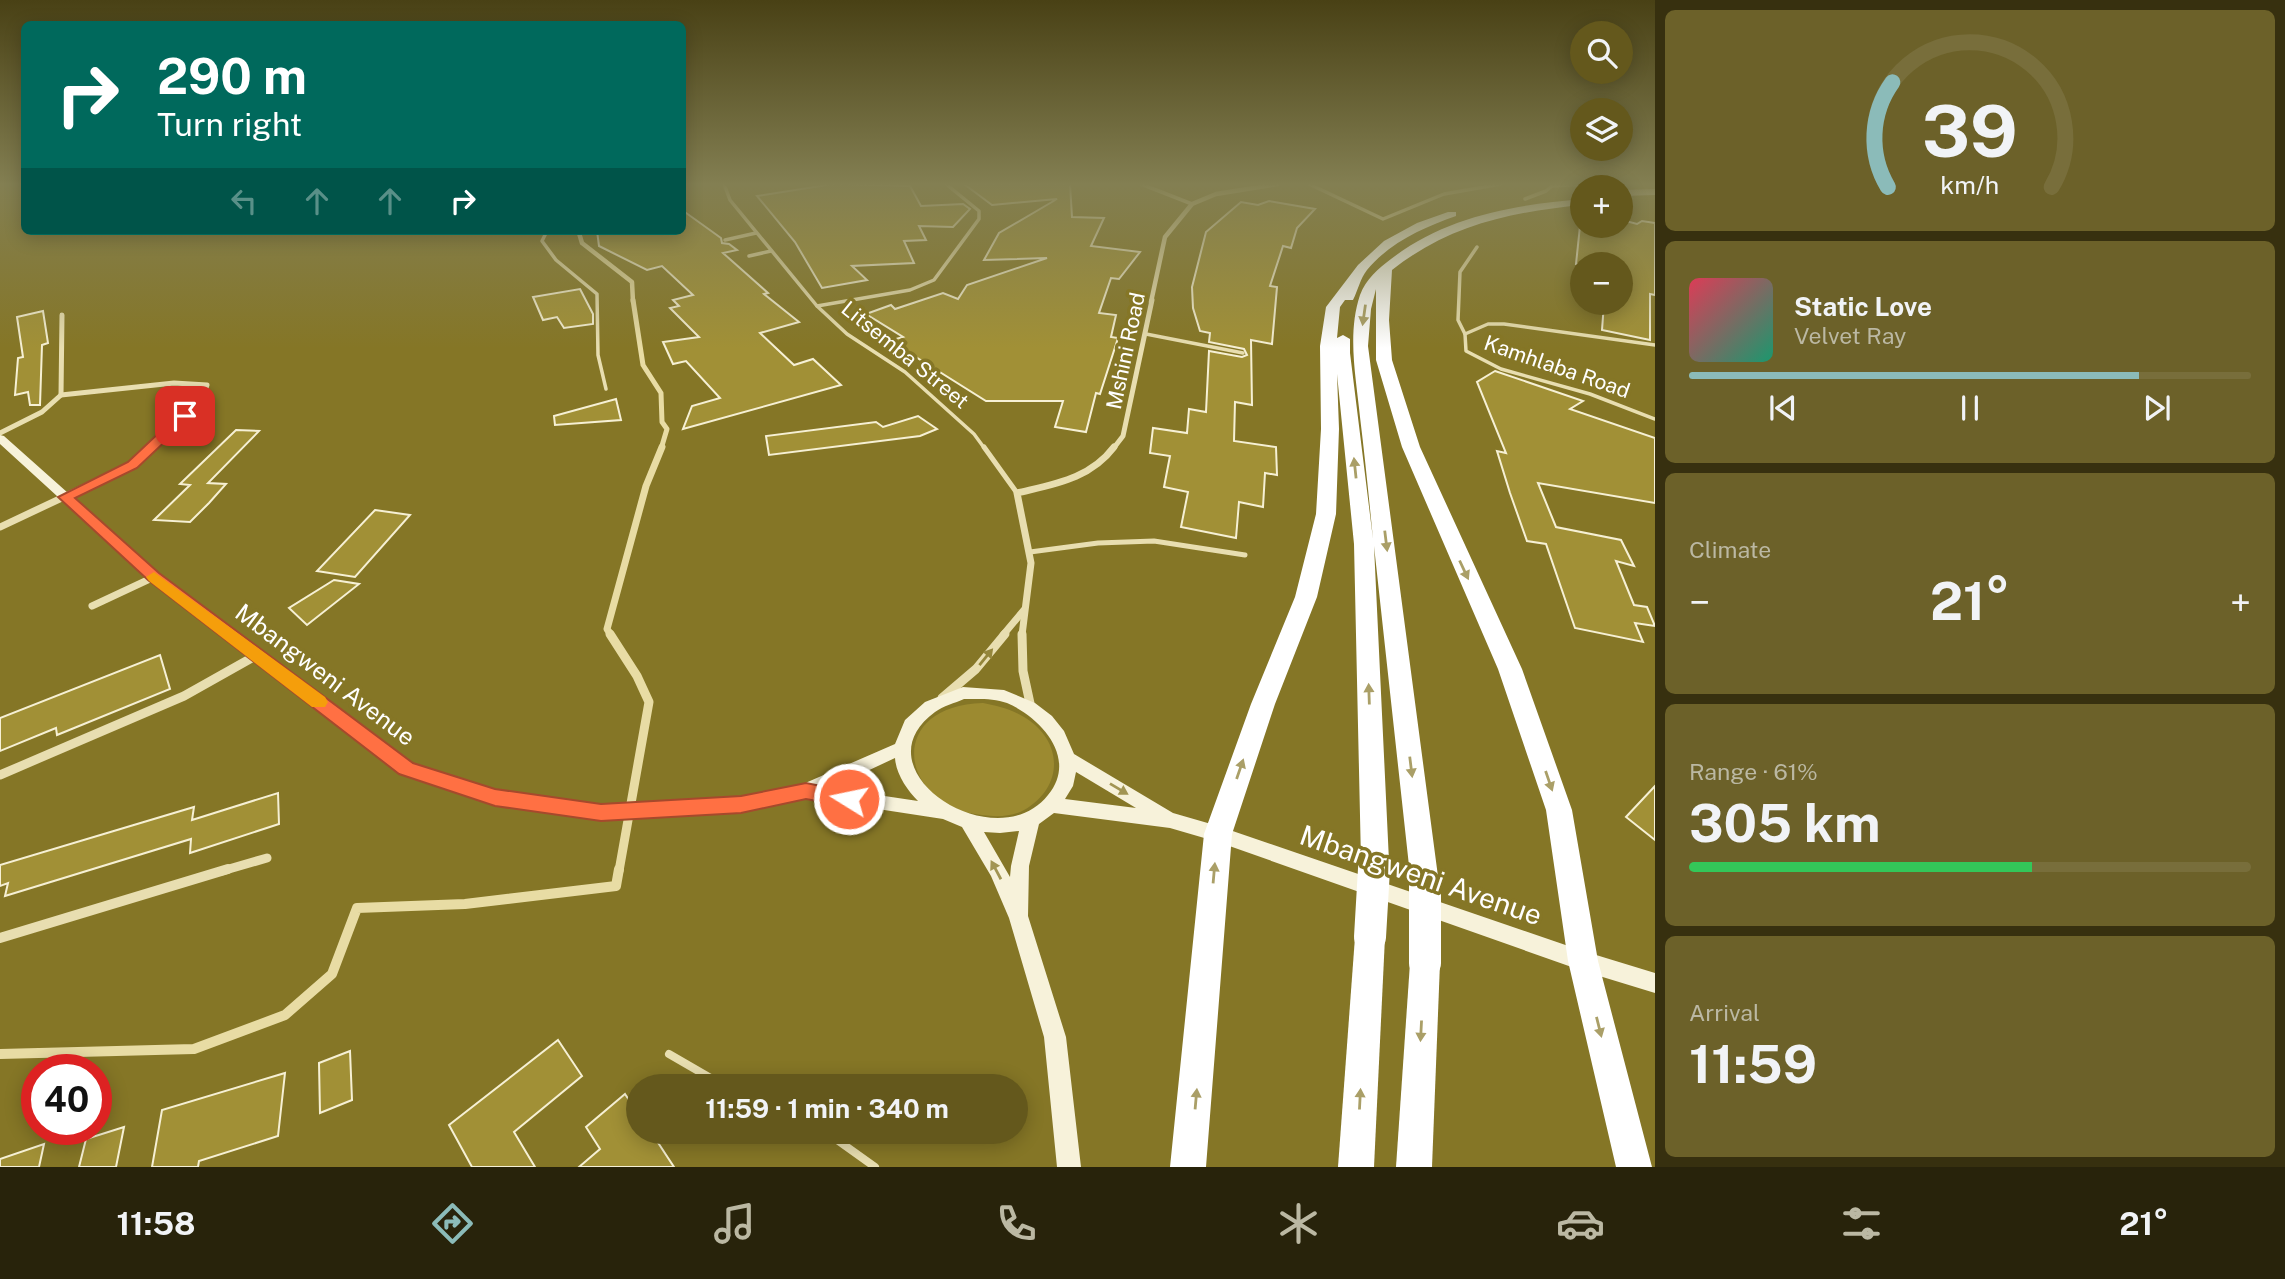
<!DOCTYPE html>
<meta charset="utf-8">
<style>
body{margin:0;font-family:"Public Sans",sans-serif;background:#6c6129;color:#f1f3f6;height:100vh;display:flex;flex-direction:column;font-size:26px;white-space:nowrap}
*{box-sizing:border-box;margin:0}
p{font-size:23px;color:#bbb8a3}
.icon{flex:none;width:38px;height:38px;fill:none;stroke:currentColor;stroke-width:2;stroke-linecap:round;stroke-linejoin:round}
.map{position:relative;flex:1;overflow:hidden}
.drawer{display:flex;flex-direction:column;gap:10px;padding:10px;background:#37300f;width:630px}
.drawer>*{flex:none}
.top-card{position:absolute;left:21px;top:21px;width:665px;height:214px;border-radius:10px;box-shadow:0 4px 18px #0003;background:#00695c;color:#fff;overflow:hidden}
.buttons{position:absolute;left:1570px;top:21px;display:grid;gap:14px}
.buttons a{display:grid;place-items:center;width:63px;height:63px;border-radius:50%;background:#64581c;box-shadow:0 4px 18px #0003;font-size:35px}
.speed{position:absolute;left:21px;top:1054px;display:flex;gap:14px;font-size:35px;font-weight:700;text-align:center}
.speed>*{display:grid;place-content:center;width:91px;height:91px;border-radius:50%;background:#64581c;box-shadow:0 4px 18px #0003;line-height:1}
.speed .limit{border:10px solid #d22;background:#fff;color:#111}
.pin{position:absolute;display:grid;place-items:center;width:60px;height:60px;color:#fff;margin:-30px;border-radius:14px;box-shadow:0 4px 10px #0006}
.me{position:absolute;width:77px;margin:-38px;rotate:280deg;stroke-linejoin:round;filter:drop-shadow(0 0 5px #0008)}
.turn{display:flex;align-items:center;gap:24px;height:147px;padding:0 21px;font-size:32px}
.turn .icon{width:91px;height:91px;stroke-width:2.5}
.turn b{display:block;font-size:49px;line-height:60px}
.lanes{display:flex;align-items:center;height:66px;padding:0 21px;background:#0003;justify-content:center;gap:35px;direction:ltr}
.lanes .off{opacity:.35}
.big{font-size:52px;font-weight:700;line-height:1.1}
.drawer .widget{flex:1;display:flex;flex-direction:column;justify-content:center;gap:10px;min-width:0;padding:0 24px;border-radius:10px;background:#6c6129}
.drawer .dial{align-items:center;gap:0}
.dial svg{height:182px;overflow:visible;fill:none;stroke:#786e3b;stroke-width:7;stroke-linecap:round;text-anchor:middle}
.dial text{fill:#f1f3f6;stroke:none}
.song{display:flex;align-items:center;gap:21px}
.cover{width:84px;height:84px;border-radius:10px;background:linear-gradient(135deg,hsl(350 70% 55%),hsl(160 70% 35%))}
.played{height:7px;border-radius:4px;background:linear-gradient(90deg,#8bbbb9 80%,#786e3b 80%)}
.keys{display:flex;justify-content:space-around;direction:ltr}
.heat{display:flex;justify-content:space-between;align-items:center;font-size:38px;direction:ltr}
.charge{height:10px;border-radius:5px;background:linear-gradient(90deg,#34c759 61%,#786e3b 0)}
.trip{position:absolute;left:626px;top:1074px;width:402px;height:70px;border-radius:35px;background:#64581c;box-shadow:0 4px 18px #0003;font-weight:700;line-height:70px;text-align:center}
.tab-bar{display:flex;height:112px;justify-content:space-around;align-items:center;background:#28230b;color:#bbb8a3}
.tab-bar .icon{width:49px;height:49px}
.tab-bar .on{color:#8bbbb9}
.tab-bar b{font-size:32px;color:#f1f3f6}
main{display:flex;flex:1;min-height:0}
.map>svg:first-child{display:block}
</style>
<main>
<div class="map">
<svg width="1655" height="1167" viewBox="0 0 1655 1167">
<rect width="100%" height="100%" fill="#857626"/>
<path fill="#9c8a30" d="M 983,703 C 998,706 1011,709 1024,717 C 1064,741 1064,787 1024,810 C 1012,817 996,817 982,815 C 900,807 883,706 983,703 Z"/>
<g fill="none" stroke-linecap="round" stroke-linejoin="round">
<polyline stroke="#e8dca4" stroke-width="4.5" points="582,231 579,233 582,243 632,282 633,302"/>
<polyline stroke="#e8dca4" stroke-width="5" points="633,300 643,365 661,393 662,422 667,429 661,449"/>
<polyline stroke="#e8dca4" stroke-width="7" points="611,635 607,629 646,486 662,447"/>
<polyline stroke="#e8dca4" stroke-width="9" points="610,634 637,676 649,702 619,871"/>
<polyline stroke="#e8dca4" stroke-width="10" points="0,1054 194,1049 285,1015 332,974 357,908 465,904 616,886 619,869"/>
</g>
<g fill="#a19036" stroke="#f6f0d4" stroke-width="2">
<polygon points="833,184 910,186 921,206 963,204 970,209 953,227 919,226 926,240 904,241 914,263 852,266 867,280 822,288 795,242 757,196"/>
<polygon points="964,184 1070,184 1072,217 1104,218 1091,246 1140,252 1119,279 1111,278 1099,313 1116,315 1111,337 1118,338 1100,394 1096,393 1086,432 1055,427 1063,401 986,401 911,354 903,355 889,341 903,337 866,314 891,305 895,309 943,293 958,299 967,285 1047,258 984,260 999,233 1057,199 992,205"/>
<polygon points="1269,201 1315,209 1297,228 1291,248 1283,246 1270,286 1277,287 1272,344 1251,340 1252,405 1235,402 1234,441 1276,447 1277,475 1265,473 1263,507 1239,502 1236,538 1181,527 1188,492 1164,487 1170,456 1150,453 1153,428 1187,433 1189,409 1206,412 1209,351 1242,357 1247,355 1244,349 1209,342 1210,333 1200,331 1193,308 1192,287 1206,232 1241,202 1258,205"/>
<polygon points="682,210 721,238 722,243 729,244 737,250 723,253 768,293 764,294 799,322 760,333 794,365 813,359 841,385 683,429 692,406 720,398 686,361 673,364 663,342 699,337 670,308 679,306 673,300 693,295 662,266 647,270 599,246 597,231 682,231"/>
<polygon points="1622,220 1637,224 1642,221 1655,223 1655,295 1650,294 1650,340 1602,330 1604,303 1620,303 1620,264 1576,264 1580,226 1620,226"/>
<polygon points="580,289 593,314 593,324 564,328 557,317 543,320 533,297"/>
<polygon points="43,311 48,343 42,345 40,405 30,405 28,392 15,395 18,358 23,357 17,317"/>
<polygon points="1495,371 1583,401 1570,409 1655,438 1655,503 1538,483 1556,527 1621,540 1634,566 1616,561 1634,605 1647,607 1655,626 1635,623 1643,642 1575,628 1546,544 1527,541 1510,493 1497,451 1506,453 1477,382"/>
<polygon points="616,399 621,420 555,425 554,416"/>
<polygon points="918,416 937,429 920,436 769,455 766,436 876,422 883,427"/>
<polygon points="236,430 259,431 208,483 226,484 209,503 190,522 154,520 190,485 180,484"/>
<polygon points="375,510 410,515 355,577 317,571"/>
<polygon points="334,580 359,584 307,625 289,608"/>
<polygon points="160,655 170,689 57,735 56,728 0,751 0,718"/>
<polygon points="1655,786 1655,840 1626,817"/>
<polygon points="278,793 279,824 190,853 191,839 5,896 8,883 0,886 0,865 194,807 192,820"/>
<polygon points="558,1040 582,1076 514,1132 535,1167 472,1167 449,1125"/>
<polygon points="350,1051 352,1100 320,1113 319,1063"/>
<polygon points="285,1073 278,1136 199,1161 198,1167 152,1167 162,1110"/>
<polygon points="625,1094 639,1115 639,1132 651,1132 674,1167 579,1167 600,1149 586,1127"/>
<polygon points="124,1127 116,1167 79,1167 86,1139"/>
<polygon points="44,1144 39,1167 0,1167 0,1159"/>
</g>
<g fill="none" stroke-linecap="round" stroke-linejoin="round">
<g stroke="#e8deb0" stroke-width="3.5">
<polyline points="724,184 730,200 817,306 847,334 905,372 974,434 985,449"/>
<polyline points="1141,184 1192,204"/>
<polyline points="1309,184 1383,219 1444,194 1501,184"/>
<polyline points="1551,186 1590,184"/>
<polyline points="1525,199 1546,191 1553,185"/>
<polyline points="547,231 542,241 556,260 597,294 598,355 606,389"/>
<polyline points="725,240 756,233"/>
<polyline points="1477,247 1460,272 1458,320 1465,334 1466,351 1501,369 1590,394 1655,419"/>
<polyline points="749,256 771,251"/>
<polyline points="817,306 910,290 934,280 979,219 979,211 946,184"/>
<polyline points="1146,334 1243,353"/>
<polyline points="1465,334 1488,324 1504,324 1655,345"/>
</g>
<g stroke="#e8deb0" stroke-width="5">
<polyline points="984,447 1017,493"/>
<polyline points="1030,552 1098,543 1154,541 1245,555"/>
</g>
<g stroke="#e8deb0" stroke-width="8">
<polyline points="669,1054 726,1087"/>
<polyline points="820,1132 833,1137 875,1167"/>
</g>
<polyline stroke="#e8deb0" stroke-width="4.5" points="1151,302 1165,237 1192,204 1216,194 1278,184"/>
<g stroke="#e8deb0" stroke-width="5">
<polyline points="61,395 174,383 207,385 203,397 151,449"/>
<polyline points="0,433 42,412 61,395 62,315"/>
<polyline points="1113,449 1123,436 1152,300"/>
</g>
<g stroke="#e8deb0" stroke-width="7">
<polyline points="0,527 132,465 153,447"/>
<polyline points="92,606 154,577"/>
<polyline points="1003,635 1024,610"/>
<path d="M 1022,635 L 1031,563 L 1017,493 C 1054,484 1090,479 1114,447"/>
</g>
<g stroke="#e8deb0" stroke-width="9">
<polyline points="1022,634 1023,671 1031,708"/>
<polyline points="942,698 976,669 1005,634"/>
<polyline points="0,775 184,696 257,655"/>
<polyline points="222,871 267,858"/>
</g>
<polyline stroke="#e8deb0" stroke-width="10" points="0,938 228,869"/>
<path fill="#f7f2da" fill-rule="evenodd" d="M 0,435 L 4,436 L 159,574 L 412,763 L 495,791 L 601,805 L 741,798 L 803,784 L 895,744 L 905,720 L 925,702 L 963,687 L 1004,690 L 1035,703 L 1052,716 L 1064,731 L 1074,754 L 1173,813 L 1218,826 L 1583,951 L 1655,973 L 1655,993 L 1583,971 L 1218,842 L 1170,828 L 1054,813 L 1039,824 L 1029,866 L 1028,916 L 1066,1037 L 1081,1167 L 1057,1167 L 1044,1037 L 1009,918 L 991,876 L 962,827 L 943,819 L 806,798 L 741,812 L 601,821 L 495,805 L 400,773 L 149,580 L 0,444 ZM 964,699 C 978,699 994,698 1007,703 C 1042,718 1078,759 1048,795 C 996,861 855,770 935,712 C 943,706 955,703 964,699 ZM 895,758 C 896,774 907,790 918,801 L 831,788 ZM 1076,772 L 1136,808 L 1065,799 L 1073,786 ZM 1019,831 L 1011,866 L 1010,877 L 984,832 L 1000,833 Z"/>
<g fill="#fff" fill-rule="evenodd">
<polygon points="1655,189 1655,195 1620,196 1620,190"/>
<path d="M 1582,199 L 1582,205 C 1511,212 1449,225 1392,270 L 1389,320 L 1392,360 L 1420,447 L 1522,669 L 1572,810 L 1598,961 L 1652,1167 L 1616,1167 L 1568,961 L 1546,810 L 1498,669 L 1402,447 L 1376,360 L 1376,289 L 1371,309 L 1368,346 L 1439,884 L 1435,893 L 1425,897 L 1415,893 L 1411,884 L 1374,546 L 1389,861 L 1385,870 L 1375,873 L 1365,870 L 1361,861 L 1354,544 L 1337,374 L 1339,429 L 1336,514 L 1317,597 L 1275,704 L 1232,834 L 1206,1167 L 1170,1167 L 1204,834 L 1251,704 L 1295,597 L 1316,514 L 1321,429 L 1320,346 L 1326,307 L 1358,265 L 1384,241 L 1417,223 L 1448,212 L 1456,212 L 1456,216 C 1424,227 1389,243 1367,270 C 1360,279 1358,290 1353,300 L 1345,300 L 1340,307 L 1337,338 L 1343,335 L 1350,339 L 1350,353 L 1373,539 C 1369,498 1365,458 1360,417 C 1356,377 1347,334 1360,295 C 1366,279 1378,269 1391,259 C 1447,216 1514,205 1582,199 Z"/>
<polygon points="1370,923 1381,927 1385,937 1374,1167 1338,1167 1355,937 1359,927"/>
<polygon points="1425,948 1436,953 1440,963 1432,1167 1396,1167 1410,963 1414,953"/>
</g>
<polyline stroke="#fff" stroke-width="25" points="1374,871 1375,861"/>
<g stroke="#fff" stroke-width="32">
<polyline points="1425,884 1425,963"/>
<polyline points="1370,937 1374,869"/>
</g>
</g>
<defs><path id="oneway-solid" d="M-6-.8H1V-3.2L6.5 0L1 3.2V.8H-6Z" transform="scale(1.75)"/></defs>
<g fill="#aa9f67">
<use href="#oneway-solid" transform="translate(1364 315) rotate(98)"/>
<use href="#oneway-solid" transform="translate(1355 468) rotate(-96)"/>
<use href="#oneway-solid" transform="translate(1386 541) rotate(83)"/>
<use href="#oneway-solid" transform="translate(1464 570) rotate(65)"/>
<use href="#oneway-solid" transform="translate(1369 694) rotate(-92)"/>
<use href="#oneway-solid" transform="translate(1411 767) rotate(83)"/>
<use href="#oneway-solid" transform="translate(1240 769) rotate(-71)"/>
<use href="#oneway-solid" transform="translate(1549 781) rotate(71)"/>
<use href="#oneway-solid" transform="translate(1214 873) rotate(-85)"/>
<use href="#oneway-solid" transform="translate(1599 1027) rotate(76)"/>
<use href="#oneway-solid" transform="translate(1421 1031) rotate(93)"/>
<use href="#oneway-solid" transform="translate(1196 1099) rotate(-85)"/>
<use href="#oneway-solid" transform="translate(1360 1099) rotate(-87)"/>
</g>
<use fill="#94863b" href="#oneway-solid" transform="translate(986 657) rotate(-51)"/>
<g fill="#a29553">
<use href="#oneway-solid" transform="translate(1119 789) rotate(31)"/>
<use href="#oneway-solid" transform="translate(996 870) rotate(-118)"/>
</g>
<linearGradient id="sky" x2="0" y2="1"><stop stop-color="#494115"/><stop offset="0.53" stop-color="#837f52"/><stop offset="1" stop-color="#837f52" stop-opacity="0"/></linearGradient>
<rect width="1655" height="348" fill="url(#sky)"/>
<polygon fill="#ff7043" stroke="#a6492c" stroke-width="2" points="185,412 189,413 189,419 137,468 75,498 159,573 413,763 495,789 601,804 741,796 806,783 856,793 859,799 856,805 849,807 806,799 741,813 601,821 495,806 399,774 148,580 58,497 128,462 180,413"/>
<polygon fill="#f59e0b" points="154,572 325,697 328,702 325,707 312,707 149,581 146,577"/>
<g text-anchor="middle" stroke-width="7" stroke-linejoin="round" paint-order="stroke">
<g font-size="21" fill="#fff" stroke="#857626">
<text transform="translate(1126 351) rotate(-78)" y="7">Mshini Road</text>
<text transform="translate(905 355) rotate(39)" y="7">Litsemba Street</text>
<text transform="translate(1557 367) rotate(19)" y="7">Kamhlaba Road</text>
</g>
<g font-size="24" fill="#fff" stroke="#857626">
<text transform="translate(325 675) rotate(37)" y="8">Mbangweni Avenue</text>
</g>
<g font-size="28" fill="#fff" stroke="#857626">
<text transform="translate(1421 875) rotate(19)" y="10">Mbangweni Avenue</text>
</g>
</g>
</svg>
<div class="buttons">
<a><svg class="icon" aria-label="search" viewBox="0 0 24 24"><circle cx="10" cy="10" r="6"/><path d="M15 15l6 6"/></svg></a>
<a><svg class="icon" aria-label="layers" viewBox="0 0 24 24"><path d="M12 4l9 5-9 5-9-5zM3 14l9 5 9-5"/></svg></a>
<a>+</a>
<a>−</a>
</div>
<div class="speed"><div class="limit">40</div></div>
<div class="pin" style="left:185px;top:416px;background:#d93025"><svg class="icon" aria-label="arrive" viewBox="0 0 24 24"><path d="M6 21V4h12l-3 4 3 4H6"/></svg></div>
<svg class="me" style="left:849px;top:799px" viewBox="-20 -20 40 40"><circle r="17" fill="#ff7043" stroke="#fff" stroke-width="3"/><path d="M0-11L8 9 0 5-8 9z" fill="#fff"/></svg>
<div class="trip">11:59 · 1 min · 340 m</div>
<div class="top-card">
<div class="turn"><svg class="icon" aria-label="right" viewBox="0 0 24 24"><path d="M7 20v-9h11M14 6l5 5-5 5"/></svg><div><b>290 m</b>Turn right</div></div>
<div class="lanes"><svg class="icon off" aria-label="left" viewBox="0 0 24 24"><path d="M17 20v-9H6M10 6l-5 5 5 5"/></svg><svg class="icon off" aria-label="ahead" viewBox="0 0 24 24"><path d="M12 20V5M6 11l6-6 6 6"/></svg><svg class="icon off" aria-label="ahead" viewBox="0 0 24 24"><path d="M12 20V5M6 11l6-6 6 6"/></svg><svg class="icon" aria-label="right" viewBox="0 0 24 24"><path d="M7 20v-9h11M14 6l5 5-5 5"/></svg></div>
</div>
</div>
<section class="drawer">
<div class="widget dial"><svg viewBox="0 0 100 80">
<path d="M14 69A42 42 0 1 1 86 69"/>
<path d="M14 69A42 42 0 0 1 16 23" stroke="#8bbbb9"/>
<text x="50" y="56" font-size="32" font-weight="700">39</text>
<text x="50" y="72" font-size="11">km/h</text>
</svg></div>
<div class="widget">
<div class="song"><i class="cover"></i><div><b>Static Love</b><p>Velvet Ray</p></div></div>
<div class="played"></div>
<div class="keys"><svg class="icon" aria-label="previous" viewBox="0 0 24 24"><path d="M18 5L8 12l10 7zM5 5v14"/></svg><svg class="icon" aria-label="pause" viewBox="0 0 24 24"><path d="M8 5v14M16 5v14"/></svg><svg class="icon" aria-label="next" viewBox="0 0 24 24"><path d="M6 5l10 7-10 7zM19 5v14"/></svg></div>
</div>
<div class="widget"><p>Climate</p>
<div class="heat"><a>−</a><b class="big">21°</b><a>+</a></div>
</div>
<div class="widget"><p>Range · 61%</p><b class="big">305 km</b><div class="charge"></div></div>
<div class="widget"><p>Arrival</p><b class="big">11:59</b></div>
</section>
</main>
<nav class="tab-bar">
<b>11:58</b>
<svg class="icon on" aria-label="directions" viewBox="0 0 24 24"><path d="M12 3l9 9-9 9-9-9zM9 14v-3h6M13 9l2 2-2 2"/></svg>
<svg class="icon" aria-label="music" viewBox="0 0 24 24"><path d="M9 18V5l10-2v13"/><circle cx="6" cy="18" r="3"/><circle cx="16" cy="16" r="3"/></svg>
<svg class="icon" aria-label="phone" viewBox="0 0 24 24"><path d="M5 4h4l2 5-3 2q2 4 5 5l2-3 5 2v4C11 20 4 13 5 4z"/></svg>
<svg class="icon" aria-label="climate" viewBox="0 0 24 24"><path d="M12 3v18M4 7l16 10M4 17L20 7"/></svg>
<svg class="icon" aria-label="car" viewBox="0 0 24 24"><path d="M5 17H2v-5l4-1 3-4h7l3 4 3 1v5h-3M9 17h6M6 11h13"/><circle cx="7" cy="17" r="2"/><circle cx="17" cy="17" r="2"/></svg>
<svg class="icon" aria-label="filters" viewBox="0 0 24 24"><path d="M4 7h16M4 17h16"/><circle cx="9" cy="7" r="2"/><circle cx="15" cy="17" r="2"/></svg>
<b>21°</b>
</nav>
